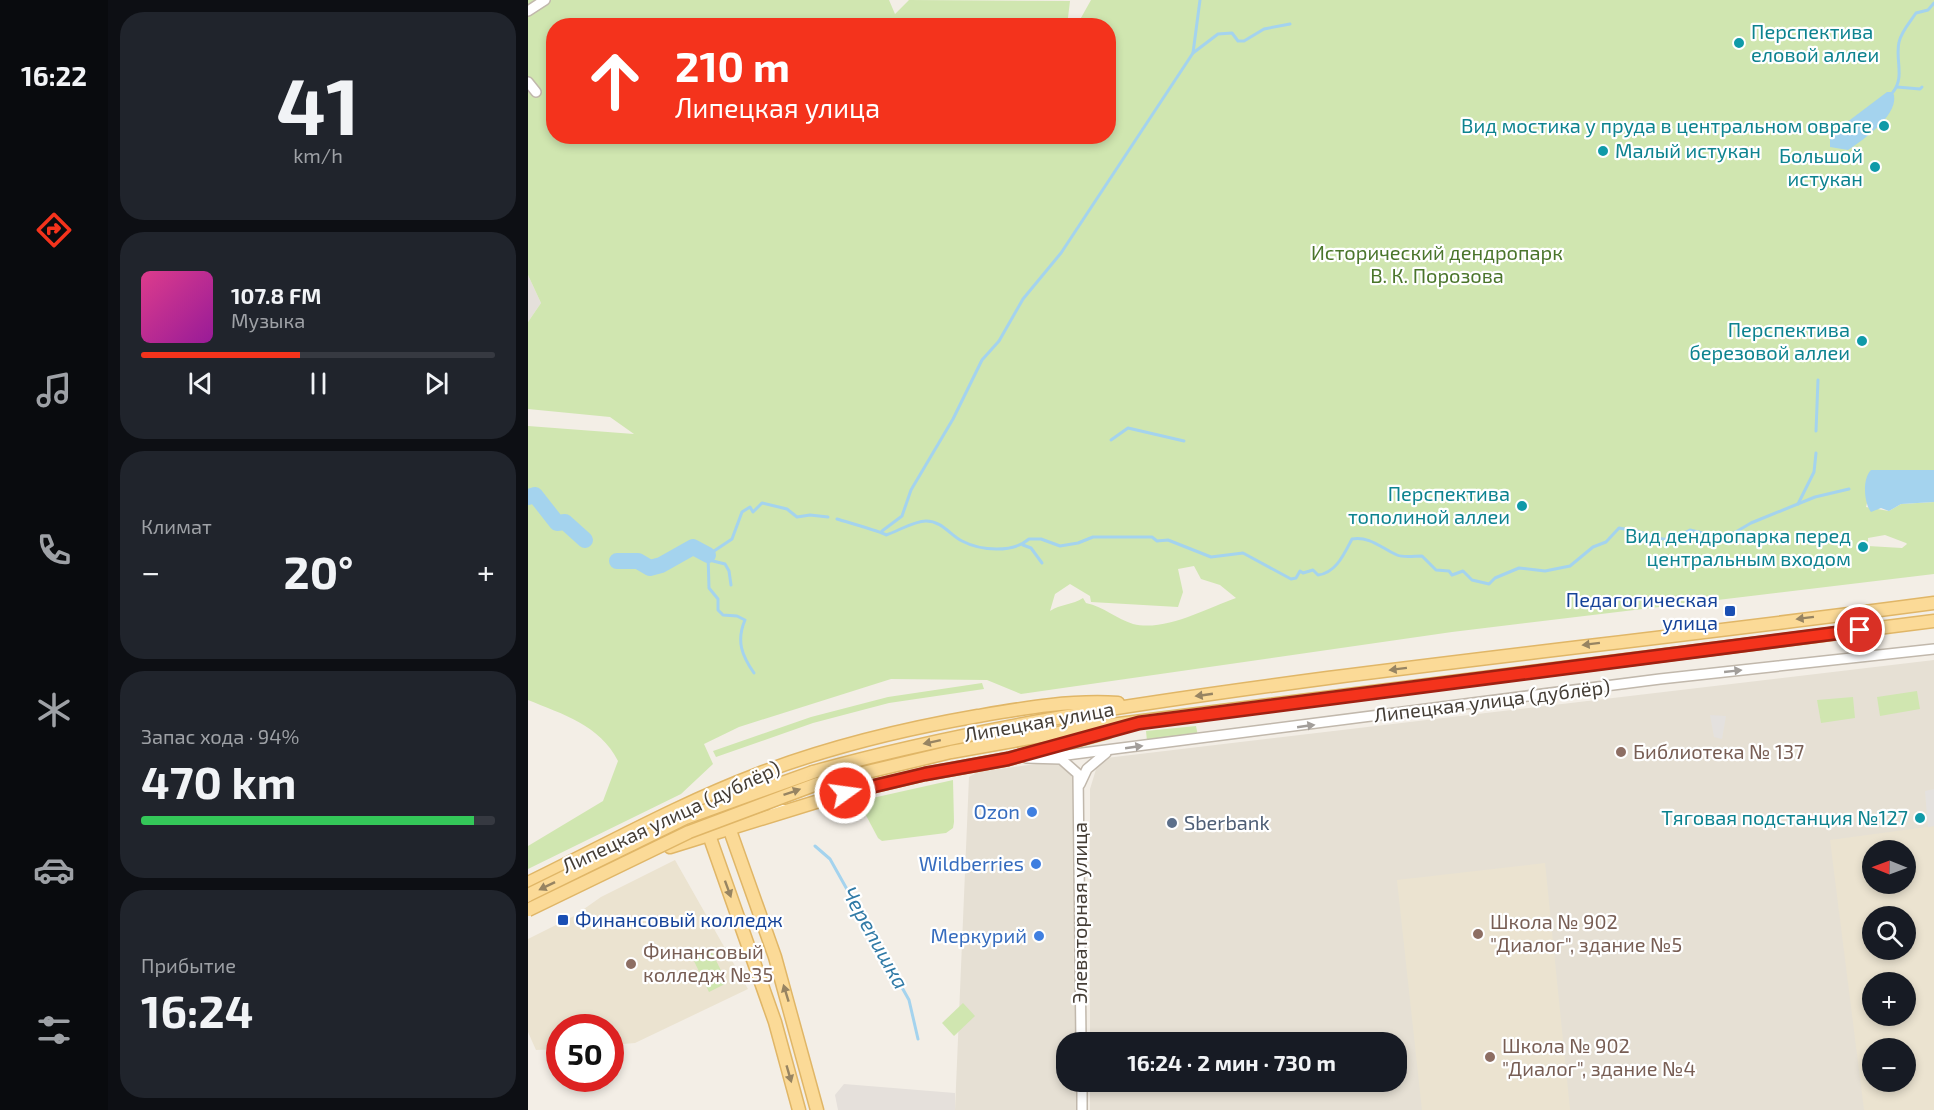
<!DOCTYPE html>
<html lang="ru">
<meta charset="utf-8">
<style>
body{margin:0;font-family:"Exo 2",sans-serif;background:#20242c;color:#f1f3f6;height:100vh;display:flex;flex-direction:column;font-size:22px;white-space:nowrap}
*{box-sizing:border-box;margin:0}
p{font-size:20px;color:#9ea1a6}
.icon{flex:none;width:33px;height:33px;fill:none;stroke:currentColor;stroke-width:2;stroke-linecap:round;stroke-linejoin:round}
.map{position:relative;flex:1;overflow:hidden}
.side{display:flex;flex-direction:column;gap:12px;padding:12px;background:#0d0f14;width:420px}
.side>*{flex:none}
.hud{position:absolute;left:18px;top:18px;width:570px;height:126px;border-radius:24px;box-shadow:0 3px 9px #0003;background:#f4331c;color:#fff;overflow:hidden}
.needle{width:39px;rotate:271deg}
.buttons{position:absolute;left:1334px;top:840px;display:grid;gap:12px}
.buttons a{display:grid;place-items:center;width:54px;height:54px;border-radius:50%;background:#171b24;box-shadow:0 3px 9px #0003;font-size:30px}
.speed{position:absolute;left:18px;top:1014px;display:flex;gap:12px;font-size:30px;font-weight:700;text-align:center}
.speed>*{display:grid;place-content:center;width:78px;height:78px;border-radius:50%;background:#171b24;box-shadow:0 3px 9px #0003;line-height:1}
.speed .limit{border:9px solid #d22;background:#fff;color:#111}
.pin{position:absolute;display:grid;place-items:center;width:51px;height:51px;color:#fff;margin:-26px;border:3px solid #fff;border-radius:50%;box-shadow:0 2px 6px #0007}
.me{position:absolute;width:66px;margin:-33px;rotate:76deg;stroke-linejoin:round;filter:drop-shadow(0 0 4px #0008)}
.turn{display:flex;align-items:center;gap:21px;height:126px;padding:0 30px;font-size:27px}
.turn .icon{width:78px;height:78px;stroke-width:2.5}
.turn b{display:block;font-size:42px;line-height:51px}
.big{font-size:45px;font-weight:700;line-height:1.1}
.side .tile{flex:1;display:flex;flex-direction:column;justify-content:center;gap:9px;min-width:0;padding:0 21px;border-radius:24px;background:#20242c}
.side .dial{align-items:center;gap:0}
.dial b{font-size:78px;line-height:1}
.song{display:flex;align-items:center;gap:18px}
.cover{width:72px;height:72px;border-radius:9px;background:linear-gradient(135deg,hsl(330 70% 55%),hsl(300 70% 35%))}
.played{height:6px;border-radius:3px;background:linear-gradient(90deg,#f4331c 45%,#363941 45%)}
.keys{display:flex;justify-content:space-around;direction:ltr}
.heat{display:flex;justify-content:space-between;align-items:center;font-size:33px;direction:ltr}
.charge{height:9px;border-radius:4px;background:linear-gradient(90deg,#34c759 94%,#363941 0)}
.trip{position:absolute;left:528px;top:1032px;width:351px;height:60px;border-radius:24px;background:#171b24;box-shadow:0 3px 9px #0003;font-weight:700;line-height:60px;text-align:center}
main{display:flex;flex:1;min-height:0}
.menu{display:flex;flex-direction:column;width:108px;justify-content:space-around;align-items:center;background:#090b0e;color:#9ea1a6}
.menu .icon{width:42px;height:42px}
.menu .on{color:#f4331c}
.menu b{font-size:27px;color:#f1f3f6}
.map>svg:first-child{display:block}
</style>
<main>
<nav class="menu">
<b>16:22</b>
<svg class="icon on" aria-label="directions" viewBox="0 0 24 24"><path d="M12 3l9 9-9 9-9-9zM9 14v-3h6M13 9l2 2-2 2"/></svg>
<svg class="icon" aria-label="music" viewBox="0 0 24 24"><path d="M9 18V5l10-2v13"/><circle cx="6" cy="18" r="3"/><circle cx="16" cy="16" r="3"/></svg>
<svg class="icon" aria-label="phone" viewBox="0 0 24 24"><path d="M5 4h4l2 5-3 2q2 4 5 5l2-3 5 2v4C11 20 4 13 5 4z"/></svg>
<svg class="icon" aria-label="climate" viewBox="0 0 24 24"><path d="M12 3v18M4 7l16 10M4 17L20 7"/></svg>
<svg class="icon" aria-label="car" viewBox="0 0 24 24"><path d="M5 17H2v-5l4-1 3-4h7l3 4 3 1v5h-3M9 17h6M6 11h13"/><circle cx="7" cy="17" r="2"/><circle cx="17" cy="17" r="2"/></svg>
<svg class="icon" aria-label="filters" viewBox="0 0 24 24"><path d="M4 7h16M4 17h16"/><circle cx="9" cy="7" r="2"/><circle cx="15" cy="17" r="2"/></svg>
</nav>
<section class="side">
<div class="tile dial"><b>41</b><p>km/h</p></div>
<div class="tile">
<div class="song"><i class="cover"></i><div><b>107.8 FM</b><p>Музыка</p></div></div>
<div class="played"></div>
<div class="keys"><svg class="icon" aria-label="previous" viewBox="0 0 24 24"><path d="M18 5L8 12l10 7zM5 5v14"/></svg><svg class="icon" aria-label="pause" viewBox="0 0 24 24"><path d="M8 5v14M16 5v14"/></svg><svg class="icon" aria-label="next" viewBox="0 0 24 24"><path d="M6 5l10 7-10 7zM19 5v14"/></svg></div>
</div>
<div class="tile"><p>Климат</p>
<div class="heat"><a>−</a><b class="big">20°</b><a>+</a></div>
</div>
<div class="tile"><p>Запас хода · 94%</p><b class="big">470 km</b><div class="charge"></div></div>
<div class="tile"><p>Прибытие</p><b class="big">16:24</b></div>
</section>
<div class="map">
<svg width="1406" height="1110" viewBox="0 0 1406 1110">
<rect width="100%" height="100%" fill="#f3eee6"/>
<g fill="#e6e0d4" fill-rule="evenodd">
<path d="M 1406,660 L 1406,1110 L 562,1110 L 562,1082 L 868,1082 L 868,1042 L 562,1042 L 562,789 L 569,766 L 578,758 ZM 1344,850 L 1377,850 L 1377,884 L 1344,884 ZM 1344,916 L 1377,916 L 1377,950 L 1344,950 ZM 1344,982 L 1377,982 L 1377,1016 L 1344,1016 ZM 1344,1048 L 1377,1048 L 1377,1082 L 1344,1082 Z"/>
<polygon points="522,762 530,763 539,768 544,777 546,787 549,1042 538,1042 538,1082 550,1082 550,1110 427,1110 441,777 449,772"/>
</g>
<g fill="#e5e0db">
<polygon points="0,275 13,303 0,322"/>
<polygon points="316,1084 427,1093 427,1110 310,1110 307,1095"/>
</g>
<g fill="#ebe3d0" fill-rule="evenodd">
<path d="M 1406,826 L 1406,1110 L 1336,1110 L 1302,840 ZM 1344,850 L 1377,850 L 1377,884 L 1344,884 ZM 1344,916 L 1377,916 L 1377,950 L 1344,950 ZM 1344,982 L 1377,982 L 1377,1016 L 1344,1016 ZM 1344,1048 L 1377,1048 L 1377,1082 L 1344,1082 Z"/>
<polygon points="147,860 220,989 107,1043 83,1045 82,1028 32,1028 31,1049 8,1050 0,1032 0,939 46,916 73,897"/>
<polygon points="1017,863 1042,1110 894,1110 869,880"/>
</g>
<g fill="#d0e6b0" fill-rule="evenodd">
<path d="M 0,0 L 361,0 L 367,14 L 381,0 L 542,1 L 539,26 L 26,26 L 26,136 L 580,136 L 580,26 L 549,25 L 563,0 L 1406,0 L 1406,475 L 1339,503 L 1338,507 L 1361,511 L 1373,504 L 1406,502 L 1406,574 L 924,632 L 493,694 L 459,680 L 363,679 L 211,727 L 176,744 L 185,764 L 153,794 L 0,869 L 0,846 L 75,801 L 90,761 C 72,725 34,714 0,700 L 0,426 L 106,434 L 82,417 L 0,409 L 0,322 L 13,303 L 0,275 ZM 1357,535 L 1378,543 L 1379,544 L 1374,548 L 1340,546 L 1340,538 ZM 666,566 L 673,579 L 692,585 L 708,598 C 679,608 637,632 605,624 C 589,619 576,607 558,603 L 555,598 C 545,605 532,604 522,611 L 527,594 L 542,584 L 562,596 L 563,602 L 650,607 L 655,592 L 650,569 Z"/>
<polygon points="454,683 456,689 361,703 285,723 188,757 185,751 283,717 360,697"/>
<polygon points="1389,691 1392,709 1352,716 1349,697"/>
<polygon points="1325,697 1327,718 1293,723 1289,700"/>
<polygon points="668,726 670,736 619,741 618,731"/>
<polygon points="425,780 426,822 425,828 418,833 354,841 350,838 332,804 331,801"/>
<polygon points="183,950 199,983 181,992 165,959"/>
<polygon points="435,1003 447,1016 426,1036 414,1023"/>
</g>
<g fill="#e4e1de">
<polygon points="1182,715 1198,716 1194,739 1186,737"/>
<polygon points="1406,789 1406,826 1400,827 1397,791"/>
</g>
<g fill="#a4d3ee">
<path d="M 1359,92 L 1365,92 C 1374,113 1335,140 1320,150 L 1302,147 L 1302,135 Z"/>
<path d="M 1343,470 L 1406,470 L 1406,502 L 1373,504 L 1361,511 L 1353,508 L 1343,512 C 1336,503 1334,479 1343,470 Z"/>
</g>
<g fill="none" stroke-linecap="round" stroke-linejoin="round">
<g stroke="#a4d3ee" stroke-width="3">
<polyline points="665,53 690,34 704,33 710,41 716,41 736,29 762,24"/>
<polyline points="1369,87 1392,89 1394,87"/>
<path d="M 1365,92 C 1377,77 1367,59 1371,42 C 1373,32 1382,22 1388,13 L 1400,10 L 1406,3"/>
<polyline points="1288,431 1290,380"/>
<polyline points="583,440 600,428 656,441"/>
<polyline points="1270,504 1286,472 1288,453"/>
<path d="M 309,519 C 318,522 355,532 358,535 C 370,531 386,521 398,521 C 414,521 422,535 434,541 C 453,551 485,553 501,539 L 513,539 L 532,546 L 550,543 L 565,537 L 624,537 L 629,541 L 640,540 L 683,557 L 715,553 L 763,579 L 768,578 L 772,571 L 775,573 L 785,570 L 790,575 C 808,573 816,554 824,539 C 842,536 853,548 869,555 C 876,558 886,556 894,556 L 908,570 L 921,571 L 924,575 L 935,571 L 944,580 L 961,584 L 967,578 L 991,568 L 1017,571 L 1042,566 L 1065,547 L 1078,542 L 1091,528 C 1099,530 1108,530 1115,533 C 1137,541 1140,543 1162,530 L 1191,537 L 1206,533 L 1223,523 L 1287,497 L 1321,489"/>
<polyline points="354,531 374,516 383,490 425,419 454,360 471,341 495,299 533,253 665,53 672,0"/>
<polyline points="495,545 503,548 514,563"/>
<polyline points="181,560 197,564 201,571 203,585"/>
<path d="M 226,673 C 214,656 208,641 217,620 L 209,616 L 195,615 L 190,610 L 190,599 L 181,588 L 180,555 L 204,539 L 214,512 L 222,507 L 225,512 L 234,503 L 259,509 L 269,517 L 282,515 L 300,517"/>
<polyline points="287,846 302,859 381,1000 390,1039"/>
</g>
<g stroke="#a4d3ee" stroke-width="16">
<polyline points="0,497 7,495 29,523 37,522 57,540"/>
<polyline points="89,561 110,561 122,568 133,565 165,547 180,555"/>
</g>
<g stroke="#c1b8ac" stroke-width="12">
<g id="minor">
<polyline points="0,11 17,0"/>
<polyline points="0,82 8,92"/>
<polyline points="523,757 1132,679 1406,649"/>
<polyline points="498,758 533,759 550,774 553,1042"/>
<path d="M 247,770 L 235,782 C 232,800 243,809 260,810"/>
<polyline points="552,784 559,769 578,753"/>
<polyline points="554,1082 554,1110"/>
</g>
</g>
<g stroke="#e0b667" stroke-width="15">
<g id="major">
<path d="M 285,772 C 453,725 627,701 800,678 C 1002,652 1204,630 1406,603"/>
<polyline points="289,784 423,752 559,728 1406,621"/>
<polyline points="170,804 247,1022 271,1110"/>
<polyline points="199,822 247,957 289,1110"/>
<polyline points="142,847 317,793 397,774 480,759 580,732"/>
<path d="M 0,883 C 76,846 151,804 230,774 C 301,747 375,729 450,716 C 497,708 542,700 590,703"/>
</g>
</g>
<use href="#minor" stroke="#fff" stroke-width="9"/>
<use href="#major" stroke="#fbda97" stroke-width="12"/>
<g stroke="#e0b667" stroke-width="15" stroke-linecap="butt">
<g id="major-bridge">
<polyline points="0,895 157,818 285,772"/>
<polyline points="0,910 161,832 289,784"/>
</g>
</g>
<use href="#major-bridge" stroke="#fbda97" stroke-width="12"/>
</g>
<defs><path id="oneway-solid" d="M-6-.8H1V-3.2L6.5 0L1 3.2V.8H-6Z" transform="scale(1.5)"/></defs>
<g fill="#978462">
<use href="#oneway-solid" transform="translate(1277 618) rotate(173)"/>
<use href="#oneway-solid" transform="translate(1063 644) rotate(173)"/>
<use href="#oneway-solid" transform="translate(870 669) rotate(173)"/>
<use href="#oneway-solid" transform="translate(676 695) rotate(172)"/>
<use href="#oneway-solid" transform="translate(404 742) rotate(168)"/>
<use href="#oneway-solid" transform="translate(264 792) rotate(-19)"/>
<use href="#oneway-solid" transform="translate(19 886) rotate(154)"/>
<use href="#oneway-solid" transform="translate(200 889) rotate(70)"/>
<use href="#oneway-solid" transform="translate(258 993) rotate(-107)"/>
<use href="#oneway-solid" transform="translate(261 1074) rotate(74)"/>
</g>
<g fill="#a29e9a">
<use href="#oneway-solid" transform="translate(1205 671) rotate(-6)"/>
<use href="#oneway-solid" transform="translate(778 726) rotate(-8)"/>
<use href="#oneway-solid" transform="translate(606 747) rotate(-8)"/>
</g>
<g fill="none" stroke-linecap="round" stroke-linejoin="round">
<g stroke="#9f2112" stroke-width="15">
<polyline id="route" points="317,793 397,774 480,759 611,723 1332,630"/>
</g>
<use href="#route" stroke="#f4331c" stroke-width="10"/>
</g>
<g fill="#0f9aa8" stroke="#fff" stroke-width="2">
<circle cx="1211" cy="43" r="6"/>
<circle cx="1356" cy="126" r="6"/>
<circle cx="1075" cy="151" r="6"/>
<circle cx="1347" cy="167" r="6"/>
<circle cx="1334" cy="341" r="6"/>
<circle cx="994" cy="506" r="6"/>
<circle cx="1335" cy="547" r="6"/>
<circle cx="1392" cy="818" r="6"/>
</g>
<g fill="#1a4fb4" stroke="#fff" stroke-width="2">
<rect x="1196" y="605" width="12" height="12" rx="3"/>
<rect x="29" y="914" width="12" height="12" rx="3"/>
</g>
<g fill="#8d6e63" stroke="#fff" stroke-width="2">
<circle cx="1093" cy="752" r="6"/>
<circle cx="950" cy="934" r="6"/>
<circle cx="103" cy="964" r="6"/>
<circle cx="962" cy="1057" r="6"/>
</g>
<g fill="#3f7fe0" stroke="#fff" stroke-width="2">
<circle cx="504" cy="812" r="6"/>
<circle cx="508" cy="864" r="6"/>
<circle cx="511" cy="936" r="6"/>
</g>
<circle fill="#5c6f8a" stroke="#fff" stroke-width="2" cx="644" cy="823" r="6"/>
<g text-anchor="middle" stroke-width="4.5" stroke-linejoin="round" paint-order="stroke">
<g font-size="20" fill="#0d838f" stroke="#fff" text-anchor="end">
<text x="1223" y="39" text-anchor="start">Перспектива<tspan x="1223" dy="23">еловой аллеи</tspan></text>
<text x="1344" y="133">Вид мостика у пруда в центральном овраге</text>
<text x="1087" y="158" text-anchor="start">Малый истукан</text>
<text x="1335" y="163">Большой<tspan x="1335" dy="23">истукан</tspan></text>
<text x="1322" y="337">Перспектива<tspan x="1322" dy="23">березовой аллеи</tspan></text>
<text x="982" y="501">Перспектива<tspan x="982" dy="23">тополиной аллеи</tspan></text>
<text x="1323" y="543">Вид дендропарка перед<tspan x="1323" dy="23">центральным входом</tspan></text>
<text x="1380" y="825">Тяговая подстанция №127</text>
</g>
<g font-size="20" fill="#4a752b" stroke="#fff">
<text x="909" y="260">Исторический дендропарк<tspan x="909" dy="23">В. К. Порозова</tspan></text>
</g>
<g font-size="20" fill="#164399" stroke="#fff" text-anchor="end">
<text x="1190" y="607">Педагогическая<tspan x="1190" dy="23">улица</tspan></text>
<text x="47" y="927" text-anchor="start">Финансовый колледж</text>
</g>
<g font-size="20" fill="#453e36" stroke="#fff">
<text transform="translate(964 701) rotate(-7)" y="7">Липецкая улица (дублёр)</text>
<text transform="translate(511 722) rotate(-10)" y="7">Липецкая улица</text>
<text transform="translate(143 817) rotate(-25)" y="7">Липецкая улица (дублёр)</text>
<text transform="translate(552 913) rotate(-90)" y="7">Элеваторная улица</text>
</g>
<g font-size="20" fill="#785e54" stroke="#fff" text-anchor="start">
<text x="1105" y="759">Библиотека № 137</text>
<text x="962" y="929">Школа № 902<tspan x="962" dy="23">"Диалог", здание №5</tspan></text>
<text x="115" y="959">Финансовый<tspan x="115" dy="23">колледж №35</tspan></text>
<text x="974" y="1053">Школа № 902<tspan x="974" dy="23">"Диалог", здание №4</tspan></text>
</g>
<g font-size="20" fill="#366cbe" stroke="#fff" text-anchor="end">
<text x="492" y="819">Ozon</text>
<text x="496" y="871">Wildberries</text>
<text x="499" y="943">Меркурий</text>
</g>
<g font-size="20" fill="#4e5e75" stroke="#fff" text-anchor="start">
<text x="656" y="830">Sberbank</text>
</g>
<g font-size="21" font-style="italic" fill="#307aa6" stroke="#fff">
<text transform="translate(347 938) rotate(61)" y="7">Черепишка</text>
</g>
</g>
</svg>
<div class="buttons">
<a><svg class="needle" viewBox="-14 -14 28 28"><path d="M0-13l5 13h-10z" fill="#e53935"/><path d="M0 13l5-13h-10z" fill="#9ea1a6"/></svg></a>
<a><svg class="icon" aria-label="search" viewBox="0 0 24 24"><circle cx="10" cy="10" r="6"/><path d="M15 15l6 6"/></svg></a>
<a>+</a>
<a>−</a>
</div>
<div class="speed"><div class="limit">50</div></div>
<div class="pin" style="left:1332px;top:630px;background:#d93025"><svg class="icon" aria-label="arrive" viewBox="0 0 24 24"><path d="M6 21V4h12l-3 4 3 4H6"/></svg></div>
<svg class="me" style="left:317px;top:793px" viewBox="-20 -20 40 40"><circle r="17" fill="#f4331c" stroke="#fff" stroke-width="3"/><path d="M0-11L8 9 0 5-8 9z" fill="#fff"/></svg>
<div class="trip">16:24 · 2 мин · 730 m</div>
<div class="hud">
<div class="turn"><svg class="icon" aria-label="ahead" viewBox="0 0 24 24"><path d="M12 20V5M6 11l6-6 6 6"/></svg><div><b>210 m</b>Липецкая улица</div></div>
</div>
</div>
</main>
